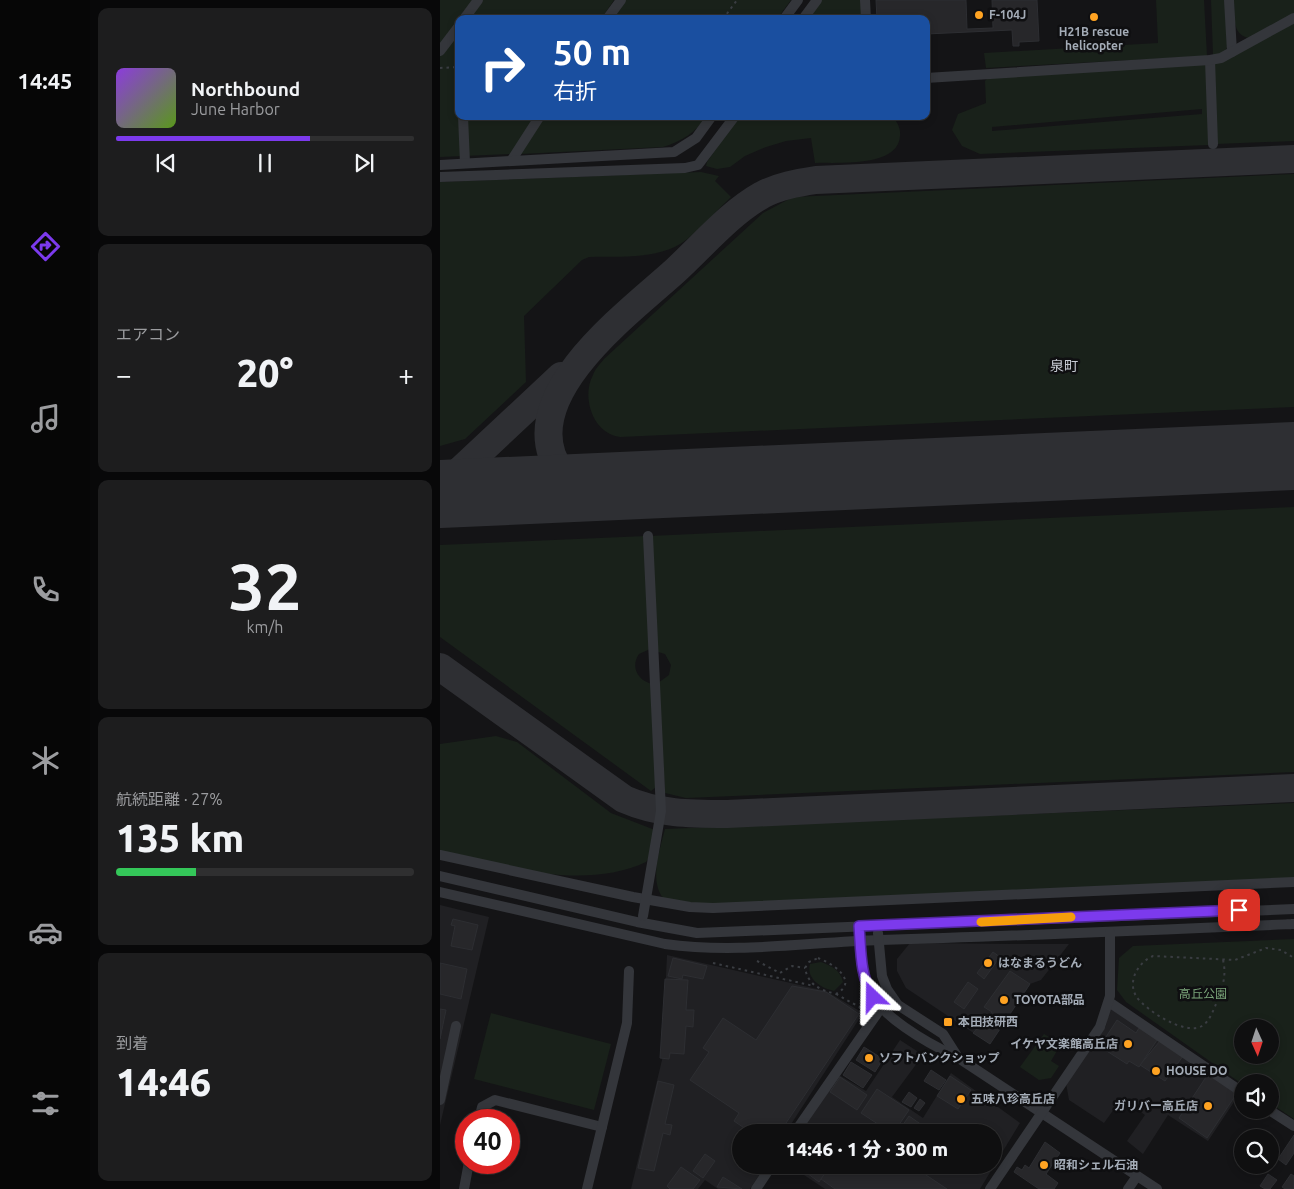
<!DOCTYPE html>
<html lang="ja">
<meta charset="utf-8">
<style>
body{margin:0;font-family:Ubuntu,"Noto Sans JP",sans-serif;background:#1d1d1e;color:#f1f3f6;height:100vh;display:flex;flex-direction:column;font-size:19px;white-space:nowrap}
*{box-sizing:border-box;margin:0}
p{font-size:16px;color:#9b9c9f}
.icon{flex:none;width:28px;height:28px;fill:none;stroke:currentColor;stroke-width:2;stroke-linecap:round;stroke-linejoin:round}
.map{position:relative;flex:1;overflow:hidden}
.sheet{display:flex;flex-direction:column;gap:8px;padding:8px;background:#080809;width:350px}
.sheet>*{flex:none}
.hud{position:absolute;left:15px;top:15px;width:475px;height:105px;border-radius:10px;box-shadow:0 2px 8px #0003,0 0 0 1px #2f2f30;background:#1a4fa0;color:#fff;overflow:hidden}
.needle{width:32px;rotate:177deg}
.buttons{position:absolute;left:794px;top:1019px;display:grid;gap:10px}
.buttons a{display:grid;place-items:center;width:45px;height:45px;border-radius:50%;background:#0f0f10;box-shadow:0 2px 8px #0003,0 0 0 1px #2f2f30;font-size:25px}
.speed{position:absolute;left:15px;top:1109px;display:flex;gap:10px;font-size:25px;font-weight:700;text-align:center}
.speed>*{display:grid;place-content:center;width:65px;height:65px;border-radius:50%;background:#0f0f10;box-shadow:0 2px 8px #0003,0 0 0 1px #2f2f30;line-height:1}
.speed .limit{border:8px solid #d22;background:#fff;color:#111}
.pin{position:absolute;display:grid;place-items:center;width:42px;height:42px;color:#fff;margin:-21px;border-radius:10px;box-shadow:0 2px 8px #0006}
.me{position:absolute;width:55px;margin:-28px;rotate:337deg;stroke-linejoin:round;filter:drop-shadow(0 0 4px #0008)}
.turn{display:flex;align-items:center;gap:18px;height:105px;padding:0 15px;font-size:22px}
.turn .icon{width:65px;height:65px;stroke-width:2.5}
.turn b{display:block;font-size:35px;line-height:42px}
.big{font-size:38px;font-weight:800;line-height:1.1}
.sheet .widget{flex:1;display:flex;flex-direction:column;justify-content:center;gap:8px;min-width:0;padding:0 18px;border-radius:10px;background:#1d1d1e}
.sheet .dial{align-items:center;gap:0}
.dial b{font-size:65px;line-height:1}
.song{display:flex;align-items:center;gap:15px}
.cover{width:60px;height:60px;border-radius:8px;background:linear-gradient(135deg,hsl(270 70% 55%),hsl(90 70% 35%))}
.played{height:5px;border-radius:2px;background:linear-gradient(90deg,#7c3aed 65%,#2f2f30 65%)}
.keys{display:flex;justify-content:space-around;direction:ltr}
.heat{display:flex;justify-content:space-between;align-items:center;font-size:28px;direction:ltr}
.charge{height:8px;border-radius:4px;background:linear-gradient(90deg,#34c759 27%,#2f2f30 0)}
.trip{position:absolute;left:292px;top:1124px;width:270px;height:50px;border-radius:25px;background:#0f0f10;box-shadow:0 2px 8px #0003,0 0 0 1px #2f2f30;font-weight:800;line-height:50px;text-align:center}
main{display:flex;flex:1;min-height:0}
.dock{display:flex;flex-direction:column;width:90px;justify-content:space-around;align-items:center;background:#060606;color:#9b9c9f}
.dock .icon{width:35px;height:35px}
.dock .active{color:#7c3aed}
.dock b{font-size:22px;color:#f1f3f6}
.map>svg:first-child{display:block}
</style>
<main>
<nav class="dock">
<b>14:45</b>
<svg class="icon active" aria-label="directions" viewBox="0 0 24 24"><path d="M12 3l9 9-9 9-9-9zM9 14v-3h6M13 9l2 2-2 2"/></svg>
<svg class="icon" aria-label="music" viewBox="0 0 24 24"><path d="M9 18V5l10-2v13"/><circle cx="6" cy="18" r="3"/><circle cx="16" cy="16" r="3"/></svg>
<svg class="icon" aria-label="phone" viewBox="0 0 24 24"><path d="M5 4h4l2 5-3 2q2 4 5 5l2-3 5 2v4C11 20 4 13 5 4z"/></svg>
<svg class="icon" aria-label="climate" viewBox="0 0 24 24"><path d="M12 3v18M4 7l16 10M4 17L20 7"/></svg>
<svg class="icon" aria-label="car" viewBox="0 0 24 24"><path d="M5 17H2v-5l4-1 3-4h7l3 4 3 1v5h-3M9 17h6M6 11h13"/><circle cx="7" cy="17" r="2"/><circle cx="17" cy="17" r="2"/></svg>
<svg class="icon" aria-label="filters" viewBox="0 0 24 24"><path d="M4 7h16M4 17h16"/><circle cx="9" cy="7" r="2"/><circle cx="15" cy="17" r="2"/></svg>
</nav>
<section class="sheet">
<div class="widget">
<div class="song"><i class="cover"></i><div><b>Northbound</b><p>June Harbor</p></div></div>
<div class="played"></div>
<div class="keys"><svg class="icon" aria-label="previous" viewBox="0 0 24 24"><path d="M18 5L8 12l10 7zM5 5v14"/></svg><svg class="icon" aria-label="pause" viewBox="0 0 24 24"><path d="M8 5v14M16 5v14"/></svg><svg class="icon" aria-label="next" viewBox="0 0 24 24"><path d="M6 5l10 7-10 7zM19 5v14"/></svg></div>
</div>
<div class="widget"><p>エアコン</p>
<div class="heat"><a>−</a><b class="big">20°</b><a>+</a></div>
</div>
<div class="widget dial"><b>32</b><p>km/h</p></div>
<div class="widget"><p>航続距離 · 27%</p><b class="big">135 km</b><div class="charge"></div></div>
<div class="widget"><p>到着</p><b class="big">14:46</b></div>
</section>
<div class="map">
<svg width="854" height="1189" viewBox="0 0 854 1189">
<rect width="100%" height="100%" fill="#141416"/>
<g fill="#202023">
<polygon points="0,905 49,917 0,1125"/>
<polygon points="470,943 571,944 629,944 601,980 590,984 550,1044 466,988 457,971 457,959"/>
<polygon points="227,955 386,991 423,1013 346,1132 301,1132 301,1165 326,1165 310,1189 278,1189 265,1180 258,1189 191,1189 222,1060"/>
<polygon points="670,1003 800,1093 768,1141 728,1115 703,1154 687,1141 705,1115 682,1098 664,1123 629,1100 626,1083 666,1026"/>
<polygon points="460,1040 483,1055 452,1097 483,1118 511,1073 580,1123 540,1189 385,1189 349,1165 554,1165 554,1132 360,1132 399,1075 426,1091"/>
</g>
<g fill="#19211a" fill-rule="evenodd">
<polygon points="0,0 174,0 161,19 19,19 19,116 95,116 71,154 0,157"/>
<polygon points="185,0 351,0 337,19 172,19"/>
<polygon points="381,0 424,0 425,19 367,19"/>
<polygon points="716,0 764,0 767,56 546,68 544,53 718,43"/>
<polygon points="771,0 786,0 787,47 784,53 773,55"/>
<path d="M 794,0 L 854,0 L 854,14 L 809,38 C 791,35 795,14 794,0 Z"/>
<polygon points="854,21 854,141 776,144 773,68 775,64"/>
<path d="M 767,64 L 769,145 L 540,154 L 522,146 L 512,130 L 518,114 L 546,103 L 545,81 L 549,77 ZM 762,109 L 762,114 L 552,131 L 552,127 Z"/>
<path d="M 105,116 L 267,116 C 255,133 242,141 223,147 L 80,154 Z"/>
<path d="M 299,116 L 451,116 C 457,120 461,129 460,136 C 458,168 397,162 375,163 L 371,138 L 346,141 L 326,147 L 305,156 L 290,167 L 277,169 L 266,166 L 267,162 Z"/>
<path d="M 261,172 L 279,176 L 275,181 L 291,197 C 276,211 262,228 246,240 C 220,260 180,256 149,257 L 142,260 L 84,316 L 86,382 L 25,439 L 0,446 L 0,182 Z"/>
<path d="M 854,174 L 854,407 L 180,437 C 153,434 141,397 153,375 C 155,369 160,364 164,359 L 323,213 L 353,197 Z"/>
<polygon points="854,507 854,772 246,798 225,793 218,683 229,675 231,665 225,654 215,651 210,536"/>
<path d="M 206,536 L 210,649 L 199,654 C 190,667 198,681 212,684 L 216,787 L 211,791 L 0,637 L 0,545 Z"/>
<path d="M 56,736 L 77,742 L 171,813 L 215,830 L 209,858 L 206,862 C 144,891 63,866 0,853 L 0,744 Z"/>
<path d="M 854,803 L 854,879 L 256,906 L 223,898 C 209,880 220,849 225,829 Z"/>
<path d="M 854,939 L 854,1119 L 830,1103 L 830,1082 L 802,1084 L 686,1002 L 677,990 L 679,958 L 693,946 ZM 802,1028 L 830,1028 L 830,1055 L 802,1055 Z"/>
<path d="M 381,962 C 392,966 400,970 403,982 L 394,991 C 381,988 366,979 370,964 Z"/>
<polygon points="51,1013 171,1044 154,1110 34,1079"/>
<polygon points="604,1034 621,1044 611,1061 619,1066 611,1078 599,1080 580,1067"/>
</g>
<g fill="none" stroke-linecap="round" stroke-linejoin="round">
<g stroke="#2e2f33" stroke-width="28">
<polyline points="0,485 12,478 121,376"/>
<path d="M 164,487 C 142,485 120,477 112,455 C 88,386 191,311 236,270 C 263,245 290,213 322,195 C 339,186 357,183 376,180 L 854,159"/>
<path d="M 0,667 L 184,799 C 218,814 250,814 287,814 L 854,788"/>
</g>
<polyline stroke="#2e2f33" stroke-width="68" points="0,494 854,456"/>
</g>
<g fill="#27272a" stroke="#2d2e32">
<polygon points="436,0 526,0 527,29 553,28 552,0 597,0 599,41 579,42 579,46 573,46 572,30 486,34 486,19 437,19"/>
<polygon points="13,919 38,925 32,950 11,946 15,926 11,925"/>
<polygon points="553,952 560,957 544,979 537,973"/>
<polygon points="233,958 267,966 263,979 243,975 242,979 228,976"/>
<polygon points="0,963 27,969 21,999 0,994"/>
<polygon points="570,971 590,984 550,1044 533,1033 552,1012 544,1007"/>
<polygon points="225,979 248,980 246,1010 254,1010 253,1027 246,1026 244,1054 230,1053 229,1059 220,1058"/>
<polygon points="528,982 538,989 524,1009 514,1002"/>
<polygon points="352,986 386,992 419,1014 340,1132 310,1132 294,1121 299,1113 250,1080 269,1052 263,1048 283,1018 316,1040"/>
<polygon points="0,1009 6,1010 0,1039"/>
<polygon points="677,1020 696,1033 699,1028 717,1040 699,1067 689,1061 687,1064 662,1048 662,1043"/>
<polygon points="720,1041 743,1056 725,1081 700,1065"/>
<polygon points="424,1047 443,1059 435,1072 416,1060"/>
<polygon points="411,1062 432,1075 423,1088 403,1075"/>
<polygon points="491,1070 506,1080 499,1090 484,1081"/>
<polygon points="768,1074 797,1093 767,1138 739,1118"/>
<polygon points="510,1076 531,1090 518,1109 497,1096"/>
<polygon points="400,1077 427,1095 417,1110 390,1092"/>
<polygon points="218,1081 234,1085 225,1124 232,1125 230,1135 223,1133 214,1171 198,1168"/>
<polygon points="437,1089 469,1110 454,1132 450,1132 421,1113"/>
<polygon points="469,1092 477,1098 471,1107 462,1102"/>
<polygon points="480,1099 485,1103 479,1111 474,1108"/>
<polygon points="469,1116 492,1132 458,1132"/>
<polygon points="854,1135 854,1153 846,1165 838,1159"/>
<polygon points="605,1142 620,1153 606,1174 618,1183 614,1189 599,1189 574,1172 577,1167 582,1170 585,1165 589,1168"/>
<polygon points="265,1154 275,1161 263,1178 253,1171"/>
<polygon points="356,1165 383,1165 388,1168 379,1182"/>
<polygon points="391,1165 471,1165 507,1189 395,1189 381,1179"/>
<polygon points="241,1167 260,1180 253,1189 230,1189 227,1186"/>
<polygon points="828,1174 837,1180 830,1189 825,1189 820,1186"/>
<polygon points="851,1174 854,1176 854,1189 845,1189 842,1187"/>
<polygon points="283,1177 302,1189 277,1187"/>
</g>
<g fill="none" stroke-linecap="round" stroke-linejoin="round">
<g stroke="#3a3d42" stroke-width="2" stroke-dasharray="2.5 4" stroke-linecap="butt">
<polyline points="52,17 77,19"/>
<polyline points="283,19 297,0"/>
<polyline points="0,68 19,67"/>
<path d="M 378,958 C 392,963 420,981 396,994 C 380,990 368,985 365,968 L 369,962 Z"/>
<path d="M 783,960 C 787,977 782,988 776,1004 C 773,1011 769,1022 762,1026 C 745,1036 705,1010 696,996 C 687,980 699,962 713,956 L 795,960 L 826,948 L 841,950 L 854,958"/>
<polyline points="317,961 340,973 352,966 365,968"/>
<polyline points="273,963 374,986"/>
<polyline points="396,994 423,1009"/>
</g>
<g stroke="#34363b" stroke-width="10">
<polyline points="425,0 426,19"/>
<polyline points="789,0 792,52"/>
<polyline points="24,19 38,0"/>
<polyline points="167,19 181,0"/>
<polyline points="344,19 358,0"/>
<polyline points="363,19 377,0"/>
<polyline points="0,51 19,26"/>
<polyline points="770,60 773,144"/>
<polyline points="486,78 770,60 781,58 854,18"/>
<polyline points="23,116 25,163"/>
<polyline points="71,161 100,116"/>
<polyline points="0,165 234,152 256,138 272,116"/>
<polyline points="0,177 245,168 258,165 295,116"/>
<polyline points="0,855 193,897 250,907 273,908 854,882"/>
<polyline points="0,876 197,922 257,933 854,909"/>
<path d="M 0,892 L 225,944 C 297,954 369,942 441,940 C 579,936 716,930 854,924"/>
<polyline points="203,916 221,811 208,536"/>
<path d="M 419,927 C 420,945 420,966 426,984 C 436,1015 489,1044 517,1057 L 717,1189"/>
<polyline points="438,933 442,976 447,989 458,1005 503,1034 517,1056"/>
<polyline points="669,1002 802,1092"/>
<polyline points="0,1100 16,1026"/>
<polyline points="829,1110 854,1126"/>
<polyline points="39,1120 42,1107 55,1100 162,1127"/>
<polyline points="355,1132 441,1008"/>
<polyline points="24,1189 29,1162"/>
<polyline points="147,1189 187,1023 189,971"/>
<polyline points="316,1189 332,1165"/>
<polyline points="550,1189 660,1027 670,996 670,932"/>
<polyline points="688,1189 697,1176"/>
</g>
</g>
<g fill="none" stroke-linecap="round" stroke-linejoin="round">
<g stroke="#51269a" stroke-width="12">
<path id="route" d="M 433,997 C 420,976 421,950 419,926 L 799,910"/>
</g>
<use href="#route" stroke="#7c3aed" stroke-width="9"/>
<polyline stroke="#f59e0b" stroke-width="9" points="541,922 631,917"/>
</g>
<g fill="#ffa322" stroke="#0f0f11" stroke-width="2">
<circle cx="539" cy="15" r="5"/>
<circle cx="654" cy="17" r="5"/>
<circle cx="548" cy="963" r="5"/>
<circle cx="564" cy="1000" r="5"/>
<rect x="503" y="1017" width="10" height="10" rx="2.5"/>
<circle cx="688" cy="1044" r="5"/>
<circle cx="429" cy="1058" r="5"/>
<circle cx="716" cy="1071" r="5"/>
<circle cx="521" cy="1099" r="5"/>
<circle cx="768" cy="1106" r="5"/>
<circle cx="604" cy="1165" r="5"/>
</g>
<g text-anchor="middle" stroke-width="5" stroke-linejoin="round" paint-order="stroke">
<g font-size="12" font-weight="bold" fill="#a4acb7" stroke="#0f0f11" text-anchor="start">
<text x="549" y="19">F-104J</text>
<text x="654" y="36" text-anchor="middle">H21B rescue<tspan x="654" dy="14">helicopter</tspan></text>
<text x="558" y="967">はなまるうどん</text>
<text x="574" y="1004">TOYOTA部品</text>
<text x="518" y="1026">本田技研西</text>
<text x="678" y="1048" text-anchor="end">イケヤ文楽館高丘店</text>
<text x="439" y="1062">ソフトバンクショップ</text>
<text x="726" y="1075">HOUSE DO</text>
<text x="531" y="1103">五味八珍高丘店</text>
<text x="758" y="1110" text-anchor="end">ガリバー高丘店</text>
<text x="614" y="1169">昭和シェル石油</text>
</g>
<g font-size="12" fill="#7aa479" stroke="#0f0f11">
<text x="763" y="998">高丘公園</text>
</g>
<g font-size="14" fill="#c6cad3" stroke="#0f0f11">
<text x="624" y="371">泉町</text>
</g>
</g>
</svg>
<div class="buttons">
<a><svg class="needle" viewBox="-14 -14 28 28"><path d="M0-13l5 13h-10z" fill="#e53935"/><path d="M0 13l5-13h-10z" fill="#9b9c9f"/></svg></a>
<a><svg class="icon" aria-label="sound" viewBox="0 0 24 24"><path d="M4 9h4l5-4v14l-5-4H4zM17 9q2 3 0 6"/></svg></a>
<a><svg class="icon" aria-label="search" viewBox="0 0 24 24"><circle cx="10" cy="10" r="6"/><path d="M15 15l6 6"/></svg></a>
</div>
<div class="speed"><div class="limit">40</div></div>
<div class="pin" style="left:799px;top:910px;background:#d93025"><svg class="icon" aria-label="arrive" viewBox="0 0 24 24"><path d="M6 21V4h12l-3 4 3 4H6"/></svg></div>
<svg class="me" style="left:433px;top:997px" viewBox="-20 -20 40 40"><path d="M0-17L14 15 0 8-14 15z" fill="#7c3aed" stroke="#fff" stroke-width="4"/></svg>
<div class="trip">14:46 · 1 分 · 300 m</div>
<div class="hud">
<div class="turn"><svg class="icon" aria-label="right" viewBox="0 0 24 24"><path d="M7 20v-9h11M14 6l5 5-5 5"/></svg><div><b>50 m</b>右折</div></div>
</div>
</div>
</main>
